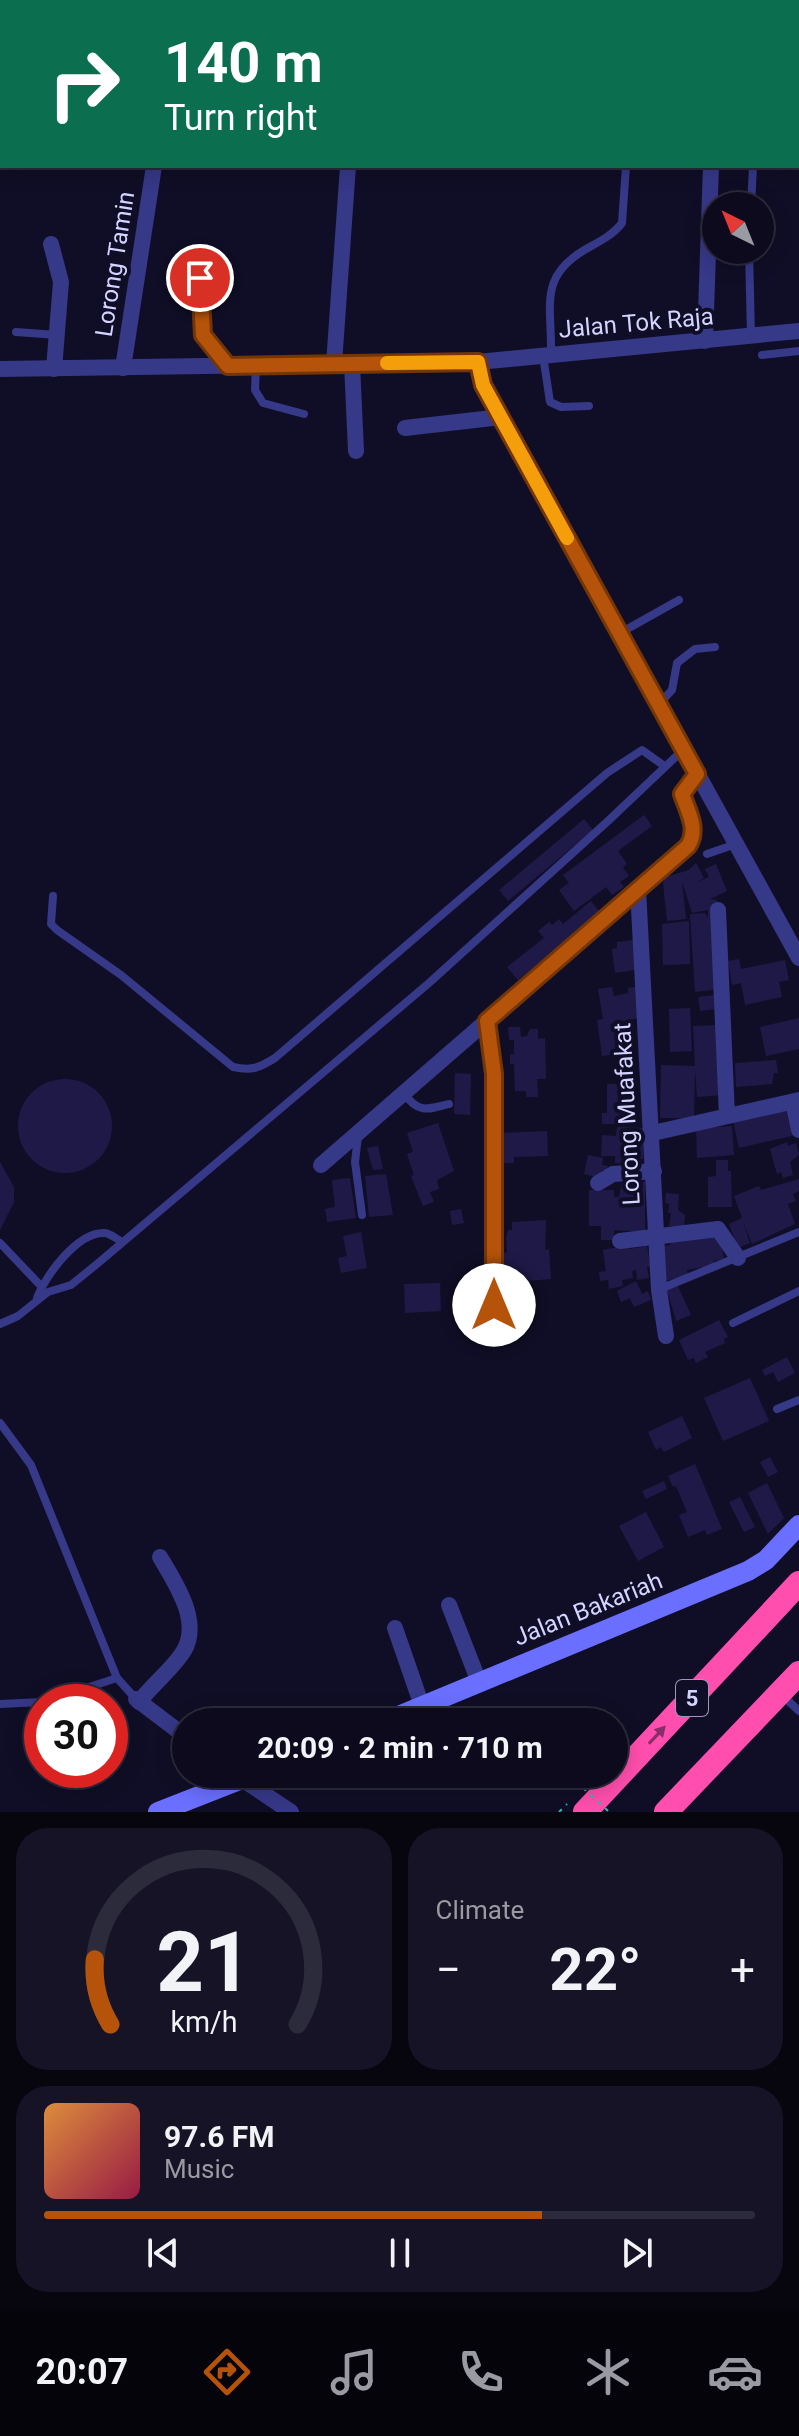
<!DOCTYPE html>
<meta charset="utf-8">
<style>
body{margin:0;font-family:Roboto,sans-serif;background:#151325;color:#f1f3f6;height:100vh;display:flex;flex-direction:column;font-size:30px;white-space:nowrap}
*{box-sizing:border-box;margin:0}
p{font-size:26px;color:#9a9aa3}
.icon{flex:none;width:44px;height:44px;fill:none;stroke:currentColor;stroke-width:2;stroke-linecap:round;stroke-linejoin:round}
.map{position:relative;height:1812px;overflow:hidden}
.drawer{display:flex;flex-direction:column;gap:16px;padding:16px;background:#07060f;flex:1}
.drawer>*{flex:none}
.hud{position:absolute;left:0px;top:0px;width:800px;height:168px;box-shadow:0 4px 20px #0003,0 0 0 2px #2c2b3b;background:#0b6e4f;color:#fff;overflow:hidden}
.needle{width:52px;rotate:317deg}
.buttons{position:absolute;left:702px;top:192px;display:grid;gap:16px}
.buttons a{display:grid;place-items:center;width:72px;height:72px;border-radius:50%;background:#0c0a1c;box-shadow:0 4px 20px #0003,0 0 0 2px #2c2b3b;font-size:40px}
.speed{position:absolute;left:24px;top:1684px;display:flex;gap:16px;font-size:40px;font-weight:700;text-align:center}
.speed>*{display:grid;place-content:center;width:104px;height:104px;border-radius:50%;background:#0c0a1c;box-shadow:0 4px 20px #0003,0 0 0 2px #2c2b3b;line-height:1}
.speed .limit{border:12px solid #d22;background:#fff;color:#111}
.pin{position:absolute;display:grid;place-items:center;width:68px;height:68px;color:#fff;margin:-34px;border:4px solid #fff;border-radius:50%;box-shadow:0 2px 8px #0007}
.me{position:absolute;width:88px;margin:-44px;rotate:0deg;stroke-linejoin:round;filter:drop-shadow(0 0 6px #0008)}
.turn{display:flex;align-items:center;gap:28px;height:168px;padding:0 32px;font-size:36px}
.turn .icon{width:104px;height:104px;stroke-width:2.5}
.turn b{display:block;font-size:56px;line-height:68px}
.big{font-size:60px;font-weight:700;line-height:1.1}
.drawer .widget{flex:1;display:flex;flex-direction:column;justify-content:center;gap:12px;min-width:0;padding:0 28px;border-radius:32px;background:#151325}
.drawer .dial{align-items:center;gap:0}
.dial svg{height:208px;overflow:visible;fill:none;stroke:#2c2b3b;stroke-width:7;stroke-linecap:round;text-anchor:middle}
.dial text{fill:#f1f3f6;stroke:none}
.song{display:flex;align-items:center;gap:24px}
.cover{width:96px;height:96px;border-radius:12px;background:linear-gradient(135deg,hsl(30 70% 55%),hsl(340 70% 35%))}
.played{height:8px;border-radius:4px;background:linear-gradient(90deg,#b45309 70%,#2c2b3b 70%)}
.keys{display:flex;justify-content:space-around;direction:ltr}
.heat{display:flex;justify-content:space-between;align-items:center;font-size:44px;direction:ltr}
.drawer .tiles{flex:1;display:grid;gap:16px;grid-template-columns:1fr 1fr}
.widget:last-child{grid-column:span 2}
.trip{position:absolute;left:172px;top:1708px;width:456px;height:80px;border-radius:40px;background:#0c0a1c;box-shadow:0 4px 20px #0003,0 0 0 2px #2c2b3b;font-weight:700;line-height:80px;text-align:center}
.dock{display:flex;height:128px;justify-content:space-around;align-items:center;background:#05040b;color:#9a9aa3}
.dock .icon{width:56px;height:56px}
.dock .current{color:#b45309}
.dock b{font-size:36px;color:#f1f3f6}
.map>svg:first-child{display:block}
</style>
<div class="map">
<svg width="799" height="1812" viewBox="0 0 799 1812">
<rect width="100%" height="100%" fill="#100e26"/>
<g fill="#1f1948">
<polygon points="644,815 652,826 618,851 627,864 623,867 629,876 620,882 624,887 612,895 606,887 574,911 559,890 569,883 563,875"/>
<polygon points="584,819 593,830 508,901 499,890"/>
<polygon points="696,863 704,878 696,883 709,877 705,869 716,864 727,891 710,899 717,900 719,989 695,992 690,914 705,913 708,918 708,910 692,913 682,881 686,919 667,921 663,883 665,877 689,870"/>
<polygon points="591,901 599,911 589,920 592,925 585,925 518,980 507,967 544,938 538,931 549,922 552,925 559,919 563,924"/>
<polygon points="689,921 690,964 663,965 662,924"/>
<polygon points="633,940 641,969 615,973 612,949 617,948 617,942"/>
<polygon points="739,959 741,969 785,960 789,980 779,982 782,997 745,1005 741,983 732,985 728,961"/>
<polygon points="640,986 645,1017 617,1022 626,1053 602,1056 597,1020 603,1019 598,989 612,987 614,996 628,993 628,988"/>
<polygon points="714,995 716,1009 700,1011 698,997"/>
<polygon points="690,1008 692,1051 670,1052 669,1009"/>
<polygon points="799,1018 799,1049 766,1056 760,1027"/>
<polygon points="717,1025 724,1095 697,1097 695,1069 694,1118 660,1118 661,1065 695,1066 693,1026"/>
<polygon points="508,1027 520,1027 521,1037 527,1036 530,1029 538,1029 538,1039 545,1038 546,1079 537,1079 538,1097 526,1097 526,1091 515,1091 514,1064 510,1064 510,1054 514,1054 514,1040 509,1040"/>
<polygon points="776,1060 778,1073 774,1073 772,1084 736,1087 735,1063"/>
<polygon points="455,1073 471,1074 470,1115 454,1114"/>
<circle cx="65" cy="1126" r="47"/>
<polygon points="607,1084 635,1084 634,1124 602,1124 602,1113 607,1113"/>
<polygon points="786,1108 792,1136 739,1148 733,1121"/>
<polygon points="438,1123 454,1171 437,1180 439,1189 430,1192 434,1202 423,1206 411,1176 414,1175 407,1154 413,1152 407,1133"/>
<polygon points="732,1126 734,1155 697,1158 696,1128"/>
<polygon points="617,1127 644,1128 643,1159 634,1158 634,1164 615,1163 615,1156 601,1156 602,1135 616,1136"/>
<polygon points="547,1131 548,1156 514,1157 514,1163 502,1163 501,1133"/>
<polygon points="787,1142 788,1146 796,1143 799,1155 790,1162 793,1175 783,1178 781,1172 777,1174 770,1149"/>
<polygon points="378,1146 383,1169 373,1170 367,1148"/>
<polygon points="588,1155 603,1158 602,1165 608,1166 607,1170 602,1170 600,1178 584,1174"/>
<polygon points="716,1160 728,1160 728,1171 731,1171 732,1207 708,1207 708,1177 716,1176"/>
<polygon points="0,1162 14,1187 14,1202 0,1230"/>
<polygon points="386,1174 393,1215 369,1217 365,1176"/>
<polygon points="350,1178 356,1218 327,1222 325,1209 335,1207 332,1180"/>
<polygon points="799,1179 799,1191 793,1194 796,1201 788,1204 795,1224 752,1244 743,1222 750,1243 738,1248 729,1224 742,1218 734,1196 759,1186 761,1190"/>
<polygon points="622,1182 645,1182 645,1232 614,1230 614,1240 601,1240 601,1226 589,1226 589,1190 614,1190 614,1197 619,1197"/>
<polygon points="666,1193 679,1194 678,1210 685,1215 684,1228 669,1226 671,1213 668,1213 669,1204 665,1203"/>
<polygon points="461,1209 464,1223 452,1225 450,1211"/>
<polygon points="546,1220 545,1250 549,1249 551,1279 504,1283 503,1253 507,1252 506,1237 508,1230 512,1230 512,1222"/>
<polygon points="361,1232 367,1268 341,1273 338,1258 347,1256 343,1236"/>
<polygon points="720,1236 724,1259 714,1261 714,1265 687,1270 688,1276 665,1281 659,1247 670,1245 670,1241"/>
<polygon points="628,1245 629,1249 647,1246 651,1267 647,1267 649,1278 637,1280 636,1270 632,1271 633,1278 622,1280 623,1286 609,1289 608,1280 600,1281 599,1272 606,1271 603,1250"/>
<polygon points="636,1281 642,1294 648,1291 651,1300 634,1307 630,1298 621,1302 617,1291"/>
<polygon points="440,1283 441,1311 405,1313 404,1284"/>
<polygon points="678,1286 691,1315 676,1321 667,1290"/>
<polygon points="719,1320 728,1337 724,1339 725,1343 705,1352 708,1357 696,1363 694,1358 688,1360 679,1340"/>
<polygon points="787,1357 795,1373 778,1382 773,1372 765,1376 762,1370"/>
<polygon points="750,1378 769,1421 723,1441 704,1398"/>
<polygon points="682,1416 692,1438 664,1452 661,1447 656,1450 648,1432"/>
<polygon points="770,1457 778,1472 768,1477 760,1462"/>
<polygon points="695,1464 722,1529 707,1535 705,1530 688,1537 679,1515 687,1512 676,1486 673,1487 668,1476"/>
<polygon points="664,1481 667,1489 646,1499 642,1491"/>
<polygon points="767,1483 784,1518 768,1534 748,1493"/>
<polygon points="740,1497 755,1527 744,1532 729,1502"/>
<polygon points="646,1512 664,1547 638,1561 619,1526"/>
</g>
<g fill="none" stroke-linecap="round" stroke-linejoin="round">
<polyline stroke="#28bdac" stroke-width="2" stroke-dasharray="4 6" stroke-linecap="butt" points="559,1812 567,1804"/>
<g stroke="#363888" stroke-width="8">
<polyline points="16,2 17,0"/>
<polyline points="0,75 2,66"/>
<polyline points="751,206 753,166"/>
<polyline points="749,250 751,336"/>
<polyline points="16,332 57,335"/>
<path d="M 551,354 C 552,305 538,277 586,249 C 599,242 613,235 622,223 L 626,166"/>
<polyline points="762,355 799,351"/>
<polyline points="543,356 550,402 561,407 589,406"/>
<polyline points="227,366 203,335 200,278 209,266 228,265"/>
<polyline points="256,366 255,390 263,403 304,414"/>
<polyline points="620,633 679,600"/>
<polyline points="659,704 672,690 677,663 695,649 715,647"/>
<polyline points="707,854 736,844"/>
<path d="M 53,896 L 51,924 L 57,930 L 121,975 L 233,1067 C 252,1071 259,1068 275,1058 L 607,773 L 642,750 L 663,765"/>
<path d="M 404,1093 C 417,1113 427,1110 449,1104"/>
<polyline points="358,1136 355,1162 362,1215"/>
<polyline points="0,1243 41,1286"/>
<polyline points="660,1289 799,1232"/>
<path d="M 37,1298 C 45,1276 78,1231 105,1233 C 111,1234 117,1239 122,1242"/>
<polyline points="733,1323 799,1291"/>
<polyline points="0,1324 18,1316 48,1292 71,1285 97,1264 429,983 608,821 684,749"/>
<polyline points="777,1409 799,1400"/>
<polyline points="0,1423 31,1465 117,1678 136,1699"/>
<polyline points="782,1695 799,1711"/>
<polyline points="43,1702 117,1678"/>
<polyline points="0,1704 42,1702"/>
</g>
<g stroke="#363888" stroke-width="16">
<polyline points="180,2 180,0"/>
<polyline points="51,244 61,282 54,369"/>
<polyline points="705,341 711,166"/>
<polyline points="478,362 483,385 799,958"/>
<polyline points="334,364 348,166"/>
<polyline points="352,364 356,451"/>
<polyline points="123,368 154,166"/>
<polyline points="0,369 478,362 799,331"/>
<polyline points="405,428 501,417"/>
<polyline points="638,889 659,1290 666,1336"/>
<polyline points="718,910 727,1116"/>
<polyline points="487,1021 494,1074 494,1305"/>
<polyline points="793,1102 799,1130"/>
<polyline points="653,1133 799,1100"/>
<polyline points="321,1165 688,846 694,837 682,794 697,774"/>
<polyline points="598,1183 613,1174 654,1171"/>
<polyline points="620,1241 718,1229 738,1258"/>
<polyline points="449,1605 479,1682"/>
<polyline points="395,1628 422,1706"/>
<polyline points="136,1699 186,1737"/>
<polyline points="437,1700 445,1722"/>
<path d="M 139,1702 C 152,1685 169,1672 181,1655 C 204,1625 176,1584 160,1557"/>
<polyline points="236,1775 291,1812"/>
</g>
<g stroke="#6a6fff" stroke-width="20">
<polyline points="384,1722 748,1571 766,1560 799,1525"/>
<polyline points="158,1812 255,1774"/>
</g>
<g stroke="#ff4ead" stroke-width="24">
<polyline points="585,1812 799,1583"/>
<polyline points="666,1812 799,1673"/>
</g>
<polyline stroke="#28bdac" stroke-width="2" stroke-dasharray="4 6" stroke-linecap="butt" points="583,1788 609,1812"/>
</g>
<defs><path id="oneway-solid" d="M-6-.8H1V-3.2L6.5 0L1 3.2V.8H-6Z" transform="scale(2)"/></defs>
<use fill="#882e6a" href="#oneway-solid" transform="translate(657 1735) rotate(-47)"/>
<g fill="none" stroke-linecap="round" stroke-linejoin="round">
<g stroke="#753606" stroke-width="20">
<path id="route" d="M 200,278 L 203,335 L 228,366 L 478,362 L 483,385 L 697,774 L 682,794 C 688,812 699,829 688,846 L 487,1021 L 494,1074 L 494,1305"/>
</g>
<use href="#route" stroke="#b45309" stroke-width="14"/>
<polyline stroke="#f59e0b" stroke-width="14" points="387,363 478,362 483,385 567,538"/>
</g>
<g text-anchor="middle" stroke-width="8" stroke-linejoin="round" paint-order="stroke">
<rect fill="#100e26" stroke="#9a98be" stroke-width="2" x="676" y="1680" width="32" height="36" rx="6"/>
<g font-size="22" font-weight="bold" fill="#d5d3ff">
<text x="692" y="1706">5</text>
</g>
<g font-size="24" fill="#d5d3ff" stroke="#100e26">
<text transform="translate(115 264) rotate(-81)" y="8">Lorong Tamin</text>
<text transform="translate(636 323) rotate(-5)" y="8">Jalan Tok Raja</text>
<text transform="translate(627 1114) rotate(-93)" y="8">Lorong Muafakat</text>
<text transform="translate(588 1609) rotate(-22)" y="8">Jalan Bakariah</text>
</g>
</g>
</svg>
<div class="buttons">
<a><svg class="needle" viewBox="-14 -14 28 28"><path d="M0-13l5 13h-10z" fill="#e53935"/><path d="M0 13l5-13h-10z" fill="#9a9aa3"/></svg></a>
</div>
<div class="speed"><div class="limit">30</div></div>
<div class="pin" style="left:200px;top:278px;background:#d93025"><svg class="icon" aria-label="arrive" viewBox="0 0 24 24"><path d="M6 21V4h12l-3 4 3 4H6"/></svg></div>
<svg class="me" style="left:494px;top:1305px" viewBox="-20 -20 40 40"><circle r="19" fill="#fff"/><path d="M0-13L10 11 0 6-10 11z" fill="#b45309"/></svg>
<div class="trip">20:09 · 2 min · 710 m</div>
<div class="hud">
<div class="turn"><svg class="icon" aria-label="right" viewBox="0 0 24 24"><path d="M7 20v-9h11M14 6l5 5-5 5"/></svg><div><b>140 m</b>Turn right</div></div>
</div>
</div>
<section class="drawer">
<div class="tiles">
<div class="widget dial"><svg viewBox="0 0 100 80">
<path d="M14 69A42 42 0 1 1 86 69"/>
<path d="M14 69A42 42 0 0 1 8 44" stroke="#b45309"/>
<text x="50" y="56" font-size="32" font-weight="700">21</text>
<text x="50" y="72" font-size="11">km/h</text>
</svg></div>
<div class="widget"><p>Climate</p>
<div class="heat"><a>−</a><b class="big">22°</b><a>+</a></div>
</div>
<div class="widget">
<div class="song"><i class="cover"></i><div><b>97.6 FM</b><p>Music</p></div></div>
<div class="played"></div>
<div class="keys"><svg class="icon" aria-label="previous" viewBox="0 0 24 24"><path d="M18 5L8 12l10 7zM5 5v14"/></svg><svg class="icon" aria-label="pause" viewBox="0 0 24 24"><path d="M8 5v14M16 5v14"/></svg><svg class="icon" aria-label="next" viewBox="0 0 24 24"><path d="M6 5l10 7-10 7zM19 5v14"/></svg></div>
</div>
</div>
</section>
<nav class="dock">
<b>20:07</b>
<svg class="icon current" aria-label="directions" viewBox="0 0 24 24"><path d="M12 3l9 9-9 9-9-9zM9 14v-3h6M13 9l2 2-2 2"/></svg>
<svg class="icon" aria-label="music" viewBox="0 0 24 24"><path d="M9 18V5l10-2v13"/><circle cx="6" cy="18" r="3"/><circle cx="16" cy="16" r="3"/></svg>
<svg class="icon" aria-label="phone" viewBox="0 0 24 24"><path d="M5 4h4l2 5-3 2q2 4 5 5l2-3 5 2v4C11 20 4 13 5 4z"/></svg>
<svg class="icon" aria-label="climate" viewBox="0 0 24 24"><path d="M12 3v18M4 7l16 10M4 17L20 7"/></svg>
<svg class="icon" aria-label="car" viewBox="0 0 24 24"><path d="M5 17H2v-5l4-1 3-4h7l3 4 3 1v5h-3M9 17h6M6 11h13"/><circle cx="7" cy="17" r="2"/><circle cx="17" cy="17" r="2"/></svg>
</nav>
